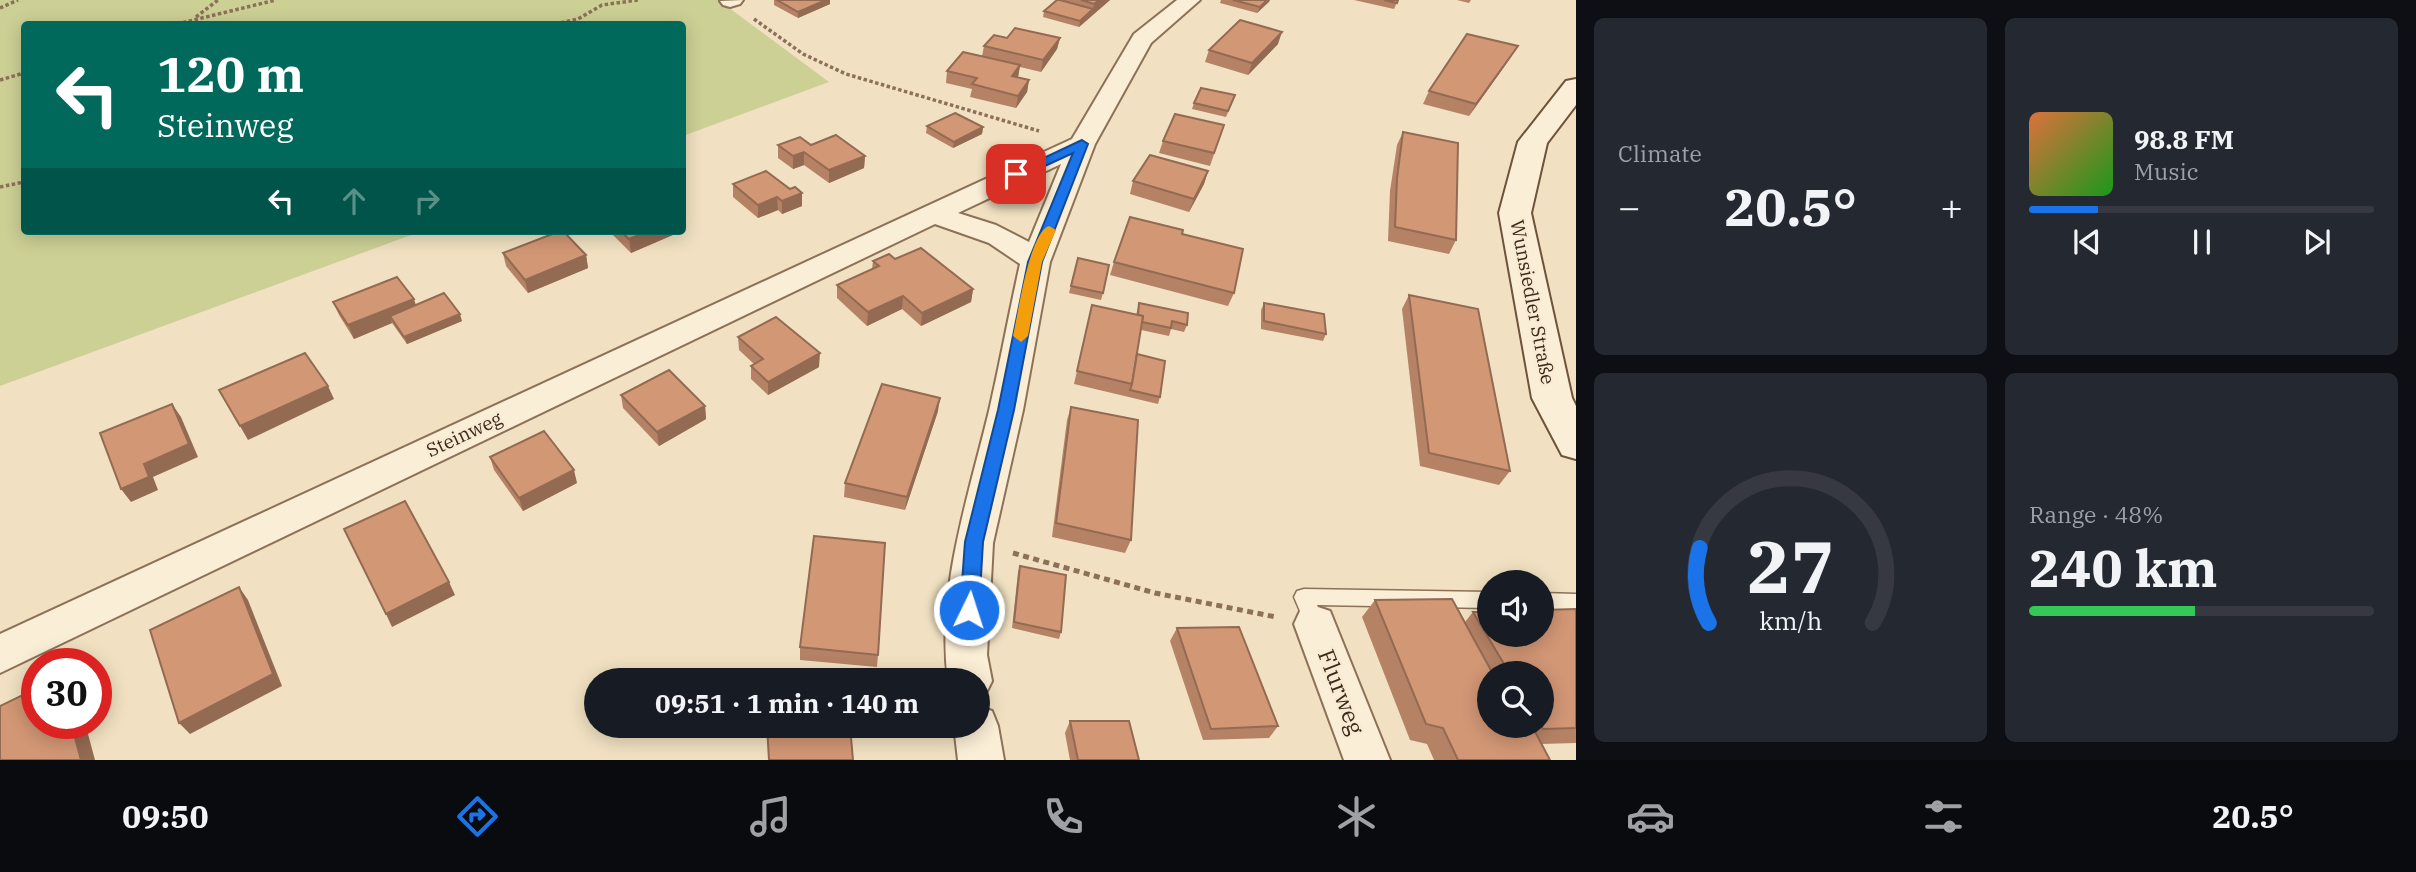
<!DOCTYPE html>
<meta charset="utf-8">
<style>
body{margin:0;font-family:"IBM Plex Serif",serif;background:#242831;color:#f1f3f6;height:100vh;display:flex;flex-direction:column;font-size:26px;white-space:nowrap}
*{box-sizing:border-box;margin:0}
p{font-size:23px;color:#9ea1a6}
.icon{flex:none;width:38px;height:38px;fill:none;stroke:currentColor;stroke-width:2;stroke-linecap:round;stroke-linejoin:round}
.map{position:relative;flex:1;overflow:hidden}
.drawer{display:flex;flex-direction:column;gap:18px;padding:18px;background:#0d0f14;width:840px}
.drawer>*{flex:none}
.hud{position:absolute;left:21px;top:21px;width:665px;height:214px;border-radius:7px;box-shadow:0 4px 18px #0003;background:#00695c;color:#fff;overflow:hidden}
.controls{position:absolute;left:1477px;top:570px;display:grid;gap:14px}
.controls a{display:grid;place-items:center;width:77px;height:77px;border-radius:50%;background:#171b24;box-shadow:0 4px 18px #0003;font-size:35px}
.speed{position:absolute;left:21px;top:648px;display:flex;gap:14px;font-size:35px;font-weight:700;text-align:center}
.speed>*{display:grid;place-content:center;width:91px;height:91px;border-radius:50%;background:#171b24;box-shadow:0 4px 18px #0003;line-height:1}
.speed .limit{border:10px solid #d22;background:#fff;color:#111}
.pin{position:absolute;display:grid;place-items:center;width:60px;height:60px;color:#fff;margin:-30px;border-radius:14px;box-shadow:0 4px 10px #0006}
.me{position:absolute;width:77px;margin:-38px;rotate:4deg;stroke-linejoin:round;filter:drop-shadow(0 0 5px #0008)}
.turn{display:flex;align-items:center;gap:24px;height:147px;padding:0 21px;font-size:32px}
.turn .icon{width:91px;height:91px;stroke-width:2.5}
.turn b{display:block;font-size:49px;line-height:60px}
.lanes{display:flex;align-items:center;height:66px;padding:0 21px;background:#0003;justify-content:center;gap:35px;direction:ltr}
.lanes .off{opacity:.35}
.big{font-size:52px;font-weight:700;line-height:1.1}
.drawer .tile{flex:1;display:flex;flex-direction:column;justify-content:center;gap:10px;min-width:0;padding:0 24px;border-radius:10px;background:#242831}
.drawer .dial{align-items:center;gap:0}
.dial svg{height:182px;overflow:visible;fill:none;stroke:#363941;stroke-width:7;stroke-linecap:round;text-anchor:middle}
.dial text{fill:#f1f3f6;stroke:none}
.song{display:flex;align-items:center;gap:21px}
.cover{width:84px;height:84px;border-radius:10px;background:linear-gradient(135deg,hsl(20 70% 55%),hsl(120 70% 35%))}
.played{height:7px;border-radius:4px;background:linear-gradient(90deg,#1a73e8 20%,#363941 20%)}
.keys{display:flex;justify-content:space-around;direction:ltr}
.heat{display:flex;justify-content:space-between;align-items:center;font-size:38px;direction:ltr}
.charge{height:10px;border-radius:5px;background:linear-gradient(90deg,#34c759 48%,#363941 0)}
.drawer .tiles{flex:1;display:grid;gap:18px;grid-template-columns:repeat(2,1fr)}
.trip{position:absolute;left:584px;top:668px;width:406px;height:70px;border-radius:35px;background:#171b24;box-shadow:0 4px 18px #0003;font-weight:700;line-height:70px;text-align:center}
.tab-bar{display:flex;height:112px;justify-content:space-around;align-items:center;background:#090b0e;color:#9ea1a6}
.tab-bar .icon{width:49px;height:49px}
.tab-bar .active{color:#1a73e8}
.tab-bar b{font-size:32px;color:#f1f3f6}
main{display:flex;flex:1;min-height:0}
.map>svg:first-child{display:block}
</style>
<main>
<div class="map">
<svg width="1576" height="760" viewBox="0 0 1576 760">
<rect width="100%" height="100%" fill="#f1e1c2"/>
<polygon fill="#ccd095" points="0,0 724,0 721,2 829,82 683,136 682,24 24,24 24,231 422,231 0,386"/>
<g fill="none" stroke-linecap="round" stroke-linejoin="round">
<g stroke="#8c7158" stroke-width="3">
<g id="lane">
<polygon points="1304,589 1489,592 1489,608 1317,605 1325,624 1322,630 1315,633 1308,630 1294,597 1297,591"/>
<polygon points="1542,593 1576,594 1576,610 1542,609"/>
</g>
</g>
<g stroke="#8c7158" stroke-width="4">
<g id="street">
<polygon points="743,0 740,4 730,7 723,5 720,1"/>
<path d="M 1177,0 L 1200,0 L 1151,43 L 1095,144 L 1050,262 L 1023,410 L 993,543 L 987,655 L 992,681 L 985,695 L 978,698 L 978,681 L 948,681 C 936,591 968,498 989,411 C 1000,363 1009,313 1020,264 L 989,243 L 935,224 L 0,673 L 0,634 L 1072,139 L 1134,34 ZM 1061,164 L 1029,242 L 996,225 L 958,213 Z"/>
<polygon points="1315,606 1330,611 1390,760 1344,760 1294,624 1300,611"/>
<polygon points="978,706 992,711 998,726 1004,760 958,760 954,726 978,726"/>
</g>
</g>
<g stroke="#6e523b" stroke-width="4">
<polygon id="secondary" points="1576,79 1576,105 1547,143 1531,213 1572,398 1576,406 1576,459 1562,455 1532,398 1499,213 1518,142 1566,81"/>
</g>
<g stroke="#8c7158" stroke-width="3.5" stroke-dasharray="3.5 2.5" stroke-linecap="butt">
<polyline points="0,8 18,0"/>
<polyline points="196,17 218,0"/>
<polyline points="754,19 803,54 846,74 1039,131"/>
<polyline points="177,24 276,0"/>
<polyline points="555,24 578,19 602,5 638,0"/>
<polyline points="0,80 24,73"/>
<polyline points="0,187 24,182"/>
</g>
<polyline stroke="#8c7158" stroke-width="5" stroke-dasharray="6 4.5" stroke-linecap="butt" points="1013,553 1155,593 1276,617"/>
<use href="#lane" fill="#fbeed6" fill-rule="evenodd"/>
<use href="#street" fill="#fbeed6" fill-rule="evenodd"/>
<use href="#secondary" fill="#fbeed6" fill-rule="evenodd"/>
</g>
<g fill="#b58265" fill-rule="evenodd">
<polygon points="774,0 830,0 830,4 798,18 774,5"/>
<polygon points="1057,0 1110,0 1079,27 1043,17 1044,11"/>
<polygon points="1221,0 1270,0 1257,13 1220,3"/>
<polygon points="1354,0 1398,0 1394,9"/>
<polygon points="1457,0 1471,0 1469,3"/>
<polygon points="1007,38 1060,38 1057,49 1041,72 1020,67 1018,77 1029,80 1027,92 1016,108 970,97 972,89 946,83 947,71 982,56 984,46"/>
<polygon points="1278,44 1248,75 1205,62 1209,50"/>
<polygon points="1511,57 1469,116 1423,104 1429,91"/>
<polygon points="1235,95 1226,117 1192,109 1194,103"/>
<polygon points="1224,125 1210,166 1159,153 1163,141"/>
<polygon points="927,126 983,127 982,134 953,148 926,133"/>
<polygon points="1403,132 1456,240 1449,254 1388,241 1390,191 1397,145"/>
<polygon points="778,145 811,145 865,156 864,168 829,183 804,165 793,169 778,158"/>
<polygon points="1208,171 1204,184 1189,212 1130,194 1133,181"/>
<polygon points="733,184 790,189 802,206 782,214 778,210 758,218 733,197"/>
<polygon points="609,231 682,231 631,253"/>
<polygon points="1182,234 1234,293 1228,306 1110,275 1114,262"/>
<polygon points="503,253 586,255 588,268 528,293 506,266"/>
<polygon points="1078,258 1103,293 1101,300 1069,293"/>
<polygon points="895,259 973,289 971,302 921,326 902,309 867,326 837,298 837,285 872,269 873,261"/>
<polygon points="1409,295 1510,471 1499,485 1420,466 1402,309"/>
<polygon points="333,302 416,305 462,321 407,344 392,323 354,339 339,315"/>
<polygon points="1139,303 1187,325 1184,332 1171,329 1169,336 1141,330 1137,354 1160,397 1158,404 1074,384 1092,305 1136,315"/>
<polygon points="1264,303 1326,334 1323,341 1261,329 1261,310"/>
<polygon points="738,337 819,367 768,395 751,379 751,366 754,364 739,350"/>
<polygon points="621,395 705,406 706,419 659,446 623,408"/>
<polygon points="1071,407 1131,540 1125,553 1052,537 1067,420"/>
<polygon points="938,411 905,510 844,497 845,483"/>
<polygon points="490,457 577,483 523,511 494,470"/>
<polygon points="1020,566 1061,632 1059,639 1012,628 1018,572"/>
<path d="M 1375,600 L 1465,622 L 1473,612 L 1576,609 L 1576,743 L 1541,744 L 1550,760 L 1434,760 L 1427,744 L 1410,740 L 1362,617 ZM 1489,674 L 1542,674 L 1542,726 L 1489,726 Z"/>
<polygon points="1177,628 1278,726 1269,738 1203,740 1170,641"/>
<polygon points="800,647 878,655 877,667 800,660"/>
<polygon points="1070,721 1139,760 1070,760 1065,733"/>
</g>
<g fill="#936a52">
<polygon points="826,0 830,0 830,4 798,18 798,12"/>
<polygon points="1099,0 1110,0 1079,27 1080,21 1093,9 1094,4"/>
<polygon points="1267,0 1270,0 1269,2 1257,13 1260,7"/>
<polygon points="1282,32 1278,44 1248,75 1252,63"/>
<polygon points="1060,38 1057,49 1041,72 1043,60"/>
<polygon points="1518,46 1511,57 1469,116 1476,104"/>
<polygon points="1020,65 1018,77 1012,76"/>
<polygon points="1029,80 1027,92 1016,108 1018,96"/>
<polygon points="983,127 982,134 953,148 954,142"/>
<polygon points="804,152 804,165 793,169 793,156"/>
<polygon points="865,156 864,168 829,183 829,170"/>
<polygon points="1208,171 1204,184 1189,212 1194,199"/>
<polygon points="802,193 802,206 782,214 782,201"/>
<polygon points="777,197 778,210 758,218 758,205"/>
<polygon points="649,231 682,231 631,253 629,239"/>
<polygon points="586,255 588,268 528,293 525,280"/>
<polygon points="973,289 971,302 921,326 922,313"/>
<polygon points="903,296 902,309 867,326 868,312"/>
<polygon points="414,299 418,312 390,316 392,323 354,339 348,325"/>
<polygon points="460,314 462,321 407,344 404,337"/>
<polygon points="820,353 819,367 768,395 768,382"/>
<polygon points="328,386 334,399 248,440 240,426"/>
<polygon points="940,398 938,411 905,510 907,497"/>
<polygon points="172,404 181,417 198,457 153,477 158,490 131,502 121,489 144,464"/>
<polygon points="705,406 706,419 659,446 657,432"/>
<polygon points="574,470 577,483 523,511 519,498"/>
<polygon points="449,582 455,595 392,627 386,614"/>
<polygon points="239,587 248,600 282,686 190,734 179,723"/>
<polygon points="71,723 85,723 95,760 81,760"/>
</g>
<g fill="#d29775" stroke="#936a52" stroke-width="2">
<polygon points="777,0 826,0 798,12"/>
<polygon points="1057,0 1060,0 1093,9 1080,21 1044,11"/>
<polygon points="1081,0 1099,0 1094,4"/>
<polygon points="1233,0 1267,0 1260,7"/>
<polygon points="1384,0 1398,0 1397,3"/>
<polygon points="1240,20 1282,32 1252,63 1209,50"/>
<polygon points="1015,28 1060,38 1043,60 984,46 994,35 1007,38"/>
<polygon points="1467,34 1518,46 1476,104 1429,91"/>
<polygon points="963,52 1020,65 1012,76 1029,80 1018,96 972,84 977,78 947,71"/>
<polygon points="1201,88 1235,95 1228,111 1194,103"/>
<polygon points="955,113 983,127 954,142 927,126"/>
<polygon points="1175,114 1224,125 1214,153 1163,141"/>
<polygon points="1403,132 1458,143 1456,240 1395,227 1397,178"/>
<polygon points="836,135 865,156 829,170 804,152 793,156 778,145 800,137 811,145"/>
<polygon points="1150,155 1208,171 1194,199 1133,181"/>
<polygon points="766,171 790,189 795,187 802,193 782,201 777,197 758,205 733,184"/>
<polygon points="1130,217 1183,230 1182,234 1243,249 1234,293 1114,262"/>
<polygon points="560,231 563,231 586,255 525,280 503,253"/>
<polygon points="620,231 649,231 629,239"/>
<polygon points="921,248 973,289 922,313 903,296 868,312 837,285 879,266 873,261 889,254 895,259"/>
<polygon points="1078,258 1109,265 1103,293 1071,286"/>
<polygon points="397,277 414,299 348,325 333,302"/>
<polygon points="444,293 460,314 404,337 390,316"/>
<polygon points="1409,295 1478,309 1510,471 1429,453"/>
<polygon points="1139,303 1188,313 1187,325 1172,321 1171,328 1142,322 1143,316 1138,315"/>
<polygon points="1264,303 1324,314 1326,334 1264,321"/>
<polygon points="1092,305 1143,316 1132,384 1077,371"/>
<polygon points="776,317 820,353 768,382 751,366 763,359 738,337"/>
<polygon points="305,353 328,386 240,426 219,390"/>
<polygon points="1137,354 1165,361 1160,397 1130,390 1132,384"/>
<polygon points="669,370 705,406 657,432 621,395"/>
<polygon points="882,384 940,398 907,497 845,483"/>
<polygon points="172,404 189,444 144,464 149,477 121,489 100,433"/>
<polygon points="1071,407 1138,420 1131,540 1056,523"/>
<polygon points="544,431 574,470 519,498 490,457"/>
<polygon points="405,501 449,582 386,614 344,529"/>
<polygon points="814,536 885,543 878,655 800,647"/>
<polygon points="1020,566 1066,575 1061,632 1014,622"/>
<polygon points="239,587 273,674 179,723 150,630"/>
<polygon points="1452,599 1493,674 1489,674 1489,726 1532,726 1550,760 1458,760 1443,728 1426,724 1375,600"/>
<polygon points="1576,609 1576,728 1543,729 1541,726 1542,674 1510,674 1473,612 1489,612 1489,635 1542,635 1542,610"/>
<polygon points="1239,627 1278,726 1211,729 1177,628"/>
<polygon points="37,688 37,723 71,723 81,760 0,760 0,706"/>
<polygon points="1070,721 1129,721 1139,760 1078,760"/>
<polygon points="767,726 850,726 853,760 769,760"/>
</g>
<polygon fill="#1a73e8" stroke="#114b97" stroke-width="2" points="1082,140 1088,144 1042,262 1014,410 983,542 979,610 976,616 969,618 962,616 960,610 965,542 998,410 1028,262 1073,153 1021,177 1016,178 1010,174"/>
<path fill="#f59e0b" d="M 1049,226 L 1056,230 L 1042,262 L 1028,336 L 1021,342 L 1013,336 C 1018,315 1029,233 1049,226 Z"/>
<g text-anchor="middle" stroke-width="5" stroke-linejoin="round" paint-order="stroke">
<g font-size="19" fill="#3b2a1d" stroke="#f8ebd2">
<text transform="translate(1533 302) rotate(79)" y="7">Wunsiedler Straße</text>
<text transform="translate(464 434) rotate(-25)" y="7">Steinweg</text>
</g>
<g font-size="23" fill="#3b2a1d" stroke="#f8ebd2">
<text transform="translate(1341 692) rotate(69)" y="8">Flurweg</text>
</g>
</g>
</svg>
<div class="controls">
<a><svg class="icon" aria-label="sound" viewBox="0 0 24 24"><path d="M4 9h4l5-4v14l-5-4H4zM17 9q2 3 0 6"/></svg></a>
<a><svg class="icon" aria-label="search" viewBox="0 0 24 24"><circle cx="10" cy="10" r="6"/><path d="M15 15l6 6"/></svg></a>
</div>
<div class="speed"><div class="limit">30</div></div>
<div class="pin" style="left:1016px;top:174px;background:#d93025"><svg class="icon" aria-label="arrive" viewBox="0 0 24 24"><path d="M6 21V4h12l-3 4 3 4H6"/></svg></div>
<svg class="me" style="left:969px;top:610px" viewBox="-20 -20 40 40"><circle r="17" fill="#1a73e8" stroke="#fff" stroke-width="3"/><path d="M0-11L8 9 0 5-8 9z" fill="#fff"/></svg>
<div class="trip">09:51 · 1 min · 140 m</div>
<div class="hud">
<div class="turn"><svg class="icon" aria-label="left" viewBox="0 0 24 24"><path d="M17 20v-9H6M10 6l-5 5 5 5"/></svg><div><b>120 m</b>Steinweg</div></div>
<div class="lanes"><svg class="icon" aria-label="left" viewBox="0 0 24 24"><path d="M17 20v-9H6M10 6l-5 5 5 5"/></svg><svg class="icon off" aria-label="ahead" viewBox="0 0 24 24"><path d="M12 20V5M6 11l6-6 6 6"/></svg><svg class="icon off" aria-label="right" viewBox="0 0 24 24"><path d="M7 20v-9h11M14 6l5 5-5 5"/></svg></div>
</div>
</div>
<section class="drawer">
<div class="tiles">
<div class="tile"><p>Climate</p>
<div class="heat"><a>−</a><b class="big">20.5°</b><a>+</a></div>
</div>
<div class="tile">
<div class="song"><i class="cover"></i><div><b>98.8 FM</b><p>Music</p></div></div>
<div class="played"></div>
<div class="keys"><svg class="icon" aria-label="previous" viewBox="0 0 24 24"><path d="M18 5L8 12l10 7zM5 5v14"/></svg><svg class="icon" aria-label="pause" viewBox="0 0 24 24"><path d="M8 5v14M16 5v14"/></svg><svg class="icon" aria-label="next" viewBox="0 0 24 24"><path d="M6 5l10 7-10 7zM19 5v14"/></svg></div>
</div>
<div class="tile dial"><svg viewBox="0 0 100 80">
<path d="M14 69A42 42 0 1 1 86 69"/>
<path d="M14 69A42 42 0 0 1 10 36" stroke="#1a73e8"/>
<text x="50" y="56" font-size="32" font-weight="700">27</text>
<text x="50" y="72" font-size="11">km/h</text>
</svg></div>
<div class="tile"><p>Range · 48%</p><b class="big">240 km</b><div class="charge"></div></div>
</div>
</section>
</main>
<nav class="tab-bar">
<b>09:50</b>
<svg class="icon active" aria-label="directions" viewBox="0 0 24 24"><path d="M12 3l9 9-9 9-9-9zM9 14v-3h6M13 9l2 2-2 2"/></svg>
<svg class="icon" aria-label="music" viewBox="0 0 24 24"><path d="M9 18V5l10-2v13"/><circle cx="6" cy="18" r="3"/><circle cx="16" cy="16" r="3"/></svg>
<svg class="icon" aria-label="phone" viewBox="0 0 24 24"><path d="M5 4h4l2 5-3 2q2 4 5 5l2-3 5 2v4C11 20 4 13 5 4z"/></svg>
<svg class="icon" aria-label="climate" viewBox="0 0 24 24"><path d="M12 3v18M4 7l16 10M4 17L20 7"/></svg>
<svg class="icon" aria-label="car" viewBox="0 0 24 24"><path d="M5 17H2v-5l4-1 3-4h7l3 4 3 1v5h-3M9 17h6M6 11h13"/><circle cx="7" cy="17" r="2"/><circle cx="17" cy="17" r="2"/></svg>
<svg class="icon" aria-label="filters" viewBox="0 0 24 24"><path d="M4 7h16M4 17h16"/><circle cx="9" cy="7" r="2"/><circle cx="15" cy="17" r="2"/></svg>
<b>20.5°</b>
</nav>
